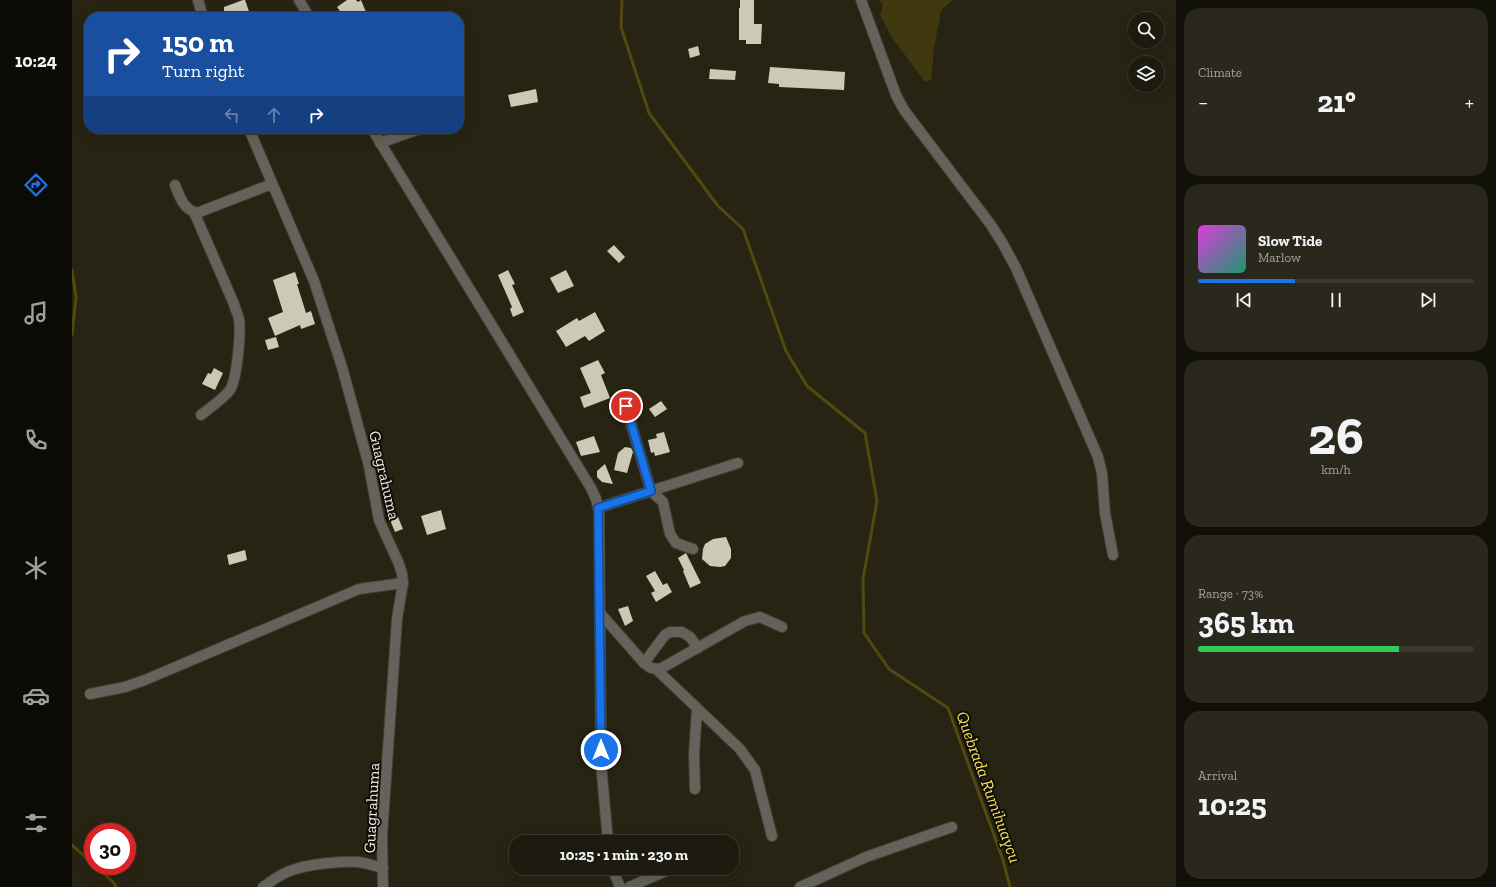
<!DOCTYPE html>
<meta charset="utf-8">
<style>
body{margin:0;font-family:"Zilla Slab",serif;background:#2a281d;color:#f1f3f6;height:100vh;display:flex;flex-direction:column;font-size:15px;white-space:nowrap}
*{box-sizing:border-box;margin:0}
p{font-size:13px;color:#a0a19e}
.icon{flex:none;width:22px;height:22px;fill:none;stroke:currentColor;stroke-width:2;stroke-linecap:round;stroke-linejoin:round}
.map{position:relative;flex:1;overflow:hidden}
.panel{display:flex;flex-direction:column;gap:8px;padding:8px;background:#100f08;width:320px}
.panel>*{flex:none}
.guide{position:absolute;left:12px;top:12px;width:380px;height:122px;border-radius:16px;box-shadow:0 4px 16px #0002,0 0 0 1px #3b392f;background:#1a4fa0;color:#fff;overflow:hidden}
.fabs{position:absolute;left:1056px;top:12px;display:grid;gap:8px}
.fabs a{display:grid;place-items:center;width:36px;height:36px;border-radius:50%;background:#1d1b0f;box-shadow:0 4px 16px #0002,0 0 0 1px #3b392f;font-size:20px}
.speed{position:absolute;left:12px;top:823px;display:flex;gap:8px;font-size:20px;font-weight:700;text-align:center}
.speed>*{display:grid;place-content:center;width:52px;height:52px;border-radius:50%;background:#1d1b0f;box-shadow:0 4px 16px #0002,0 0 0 1px #3b392f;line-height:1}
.speed .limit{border:6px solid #d22;background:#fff;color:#111}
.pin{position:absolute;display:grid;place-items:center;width:34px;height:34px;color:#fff;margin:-17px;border:2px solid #fff;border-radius:50%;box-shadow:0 1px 4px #0007}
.me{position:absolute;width:44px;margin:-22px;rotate:0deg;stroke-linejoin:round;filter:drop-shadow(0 0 3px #0008)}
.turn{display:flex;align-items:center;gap:14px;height:84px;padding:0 12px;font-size:18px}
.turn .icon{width:52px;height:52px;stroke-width:2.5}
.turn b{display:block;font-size:28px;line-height:34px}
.lanes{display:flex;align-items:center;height:38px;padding:0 12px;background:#0003;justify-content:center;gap:20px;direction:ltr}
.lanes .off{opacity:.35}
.big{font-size:30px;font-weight:700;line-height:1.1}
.panel .card{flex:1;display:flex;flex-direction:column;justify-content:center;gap:6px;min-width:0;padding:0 14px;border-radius:16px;background:#2a281d}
.panel .dial{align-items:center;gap:0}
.dial b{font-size:52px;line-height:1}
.song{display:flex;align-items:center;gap:12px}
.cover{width:48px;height:48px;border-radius:6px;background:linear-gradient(135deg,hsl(300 70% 55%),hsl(160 70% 35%))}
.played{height:4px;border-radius:2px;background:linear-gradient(90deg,#1a73e8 35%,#3b392f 35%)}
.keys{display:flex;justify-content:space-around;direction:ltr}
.heat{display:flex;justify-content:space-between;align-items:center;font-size:22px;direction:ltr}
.charge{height:6px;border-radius:3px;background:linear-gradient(90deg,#34c759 73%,#3b392f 0)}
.trip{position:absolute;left:437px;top:835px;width:230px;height:40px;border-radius:16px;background:#1d1b0f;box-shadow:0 4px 16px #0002,0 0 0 1px #3b392f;font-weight:700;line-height:40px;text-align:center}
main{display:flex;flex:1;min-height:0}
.menu{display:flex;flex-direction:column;width:72px;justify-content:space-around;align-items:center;background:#0c0b06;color:#a0a19e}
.menu .icon{width:28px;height:28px}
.menu .on{color:#1a73e8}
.menu b{font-size:18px;color:#f1f3f6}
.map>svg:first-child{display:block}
</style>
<main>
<nav class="menu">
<b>10:24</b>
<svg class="icon on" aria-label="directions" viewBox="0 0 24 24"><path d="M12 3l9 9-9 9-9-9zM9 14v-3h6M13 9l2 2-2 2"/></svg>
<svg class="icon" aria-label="music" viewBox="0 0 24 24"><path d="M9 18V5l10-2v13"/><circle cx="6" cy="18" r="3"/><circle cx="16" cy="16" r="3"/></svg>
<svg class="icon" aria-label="phone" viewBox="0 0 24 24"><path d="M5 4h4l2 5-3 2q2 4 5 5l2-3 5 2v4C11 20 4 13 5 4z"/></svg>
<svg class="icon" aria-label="climate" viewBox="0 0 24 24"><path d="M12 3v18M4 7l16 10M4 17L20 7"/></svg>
<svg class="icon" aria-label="car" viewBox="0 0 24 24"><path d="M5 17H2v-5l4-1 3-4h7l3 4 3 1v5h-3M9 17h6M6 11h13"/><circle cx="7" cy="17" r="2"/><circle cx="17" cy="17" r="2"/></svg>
<svg class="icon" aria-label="filters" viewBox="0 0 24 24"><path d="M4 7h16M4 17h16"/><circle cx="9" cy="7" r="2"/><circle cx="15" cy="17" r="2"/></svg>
</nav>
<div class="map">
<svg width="1104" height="887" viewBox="0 0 1104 887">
<rect width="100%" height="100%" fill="#272414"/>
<polygon fill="#403910" points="807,0 881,0 869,10 862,49 859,80 853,82 819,36 808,15 811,5"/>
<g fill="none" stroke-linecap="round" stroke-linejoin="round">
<g stroke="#52490e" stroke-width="3">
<polyline points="550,0 549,27 577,113 646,206 671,229 714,351 735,386 793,433 805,501 791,579 792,633 817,669 876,708 931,860 938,887"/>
<polyline points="0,270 4,297 0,335"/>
<polyline points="0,845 21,864"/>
<polyline points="23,866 42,883 44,887"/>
</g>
</g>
<g fill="#ccc9b5">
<polygon points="171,0 173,0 179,17 152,17 152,7"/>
<polygon points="275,0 284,0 286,2 289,0 296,17 272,17 265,7"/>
<polygon points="668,0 682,0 682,24 690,24 689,44 674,44 674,40 667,40 667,8 668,8"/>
<polygon points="626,46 628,55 618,58 616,49"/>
<polygon points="698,67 773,72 772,90 707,87 707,84 696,83"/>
<polygon points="638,69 664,71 663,80 637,79"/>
<polygon points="464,89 466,102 439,107 436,95"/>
<polygon points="542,245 553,257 547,263 535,251"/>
<polygon points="436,270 443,284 440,285 452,312 441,317 438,309 440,307 426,275"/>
<polygon points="494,270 502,286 486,293 478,278"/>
<polygon points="223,272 227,284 225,284 234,313 239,311 243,324 229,329 228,325 203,336 196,318 211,312 201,280"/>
<polygon points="523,312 533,331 517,341 513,336 494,347 484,331 505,318 507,321"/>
<polygon points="204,337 207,347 196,350 193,340"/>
<polygon points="526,360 533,373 529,375 538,398 512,408 508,397 519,393 508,368"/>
<polygon points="142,368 151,373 143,390 130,384 136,373 139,374"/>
<polygon points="589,401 595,409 583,417 577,409"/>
<polygon points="592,432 598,452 583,456 582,452 579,453 576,440 585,438 584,434"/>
<polygon points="522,436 528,452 509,456 504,442"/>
<polygon points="553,447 559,448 561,452 555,473 542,470 546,453"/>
<polygon points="533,464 541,484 530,482 525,477 525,471"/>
<polygon points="369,510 374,529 355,535 349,516"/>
<polygon points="326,517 331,529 323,532 318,520"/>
<polygon points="654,537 659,549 659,558 653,566 648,567 638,566 630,559 631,549 633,544 641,539"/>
<polygon points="173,550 175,560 157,565 155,555"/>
<polygon points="614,553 629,583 618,588 611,571 612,570 606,558"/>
<polygon points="583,571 591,585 595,583 600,592 584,602 579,593 583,591 574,576"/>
<polygon points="556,606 561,621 553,626 546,609"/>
</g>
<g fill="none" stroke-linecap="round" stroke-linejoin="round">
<g stroke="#434031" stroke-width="12">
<g id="minor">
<polyline points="126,0 131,17"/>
<polyline points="227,0 237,17"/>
<polyline points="789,0 824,95 832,110 919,225 931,244 944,268 1026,457 1030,473 1033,513 1041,555"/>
<polyline points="177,129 242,281 270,367 297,466 307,520 327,564 330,574 331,583 325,619 310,836 311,887"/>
<polyline points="300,129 519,488 524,499 527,511 529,763 536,842"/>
<polyline points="308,143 347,129"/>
<path d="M 103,185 C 108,197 111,209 125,213 L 200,184"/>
<path d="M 122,212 L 162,304 C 163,309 166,314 167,319 C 169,333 165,379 158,390 C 150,400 139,407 129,415"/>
<polyline points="554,407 579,491 591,502 598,534 604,543 621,549"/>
<polyline points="526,508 666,463"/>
<polyline points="528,613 572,663 579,668 588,669 673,621 688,617 710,627"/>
<polyline points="572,663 593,635 598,632 610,632 618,637 626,648"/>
<polyline points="584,669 668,749 683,770 700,836"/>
<polyline points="18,694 53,687 73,680 287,589 331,583"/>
<polyline points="623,789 622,754 625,709"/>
<polyline points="540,868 548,887"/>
<path d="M 191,887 C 200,881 208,874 218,871 C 235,864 268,861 286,862 C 295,863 303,866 311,868"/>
<polyline points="557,887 601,868"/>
<polyline points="728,887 794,857 880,827"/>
</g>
</g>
<use href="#minor" stroke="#64625a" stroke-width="10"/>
</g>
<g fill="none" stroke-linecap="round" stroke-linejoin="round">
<g stroke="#114b97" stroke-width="10">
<polyline id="route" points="529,750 526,508 579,491 554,406"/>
</g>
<use href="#route" stroke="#1a73e8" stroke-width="7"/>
</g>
<g text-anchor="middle" stroke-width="4" stroke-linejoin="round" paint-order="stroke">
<g font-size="16" fill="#edece1" stroke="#0f0d07">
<text transform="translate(313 475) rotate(77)" y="6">Guagrahuma</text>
<text transform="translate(299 808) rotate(-87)" y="6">Guagrahuma</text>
</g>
<g font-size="17" font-style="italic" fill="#f6e055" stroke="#0f0d07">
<text transform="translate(917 787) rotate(70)" y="6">Quebrada Rumihuaycu</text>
</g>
</g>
</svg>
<div class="fabs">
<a><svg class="icon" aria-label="search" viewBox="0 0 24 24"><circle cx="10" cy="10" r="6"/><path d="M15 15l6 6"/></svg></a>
<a><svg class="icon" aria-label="layers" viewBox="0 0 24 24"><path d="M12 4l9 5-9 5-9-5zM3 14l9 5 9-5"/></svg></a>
</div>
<div class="speed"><div class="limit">30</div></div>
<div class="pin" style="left:554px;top:406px;background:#d93025"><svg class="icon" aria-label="arrive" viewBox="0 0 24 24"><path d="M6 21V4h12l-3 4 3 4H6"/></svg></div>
<svg class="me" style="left:529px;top:750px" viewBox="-20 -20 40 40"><circle r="17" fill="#1a73e8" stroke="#fff" stroke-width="3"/><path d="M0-11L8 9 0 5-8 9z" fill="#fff"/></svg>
<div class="trip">10:25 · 1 min · 230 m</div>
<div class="guide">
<div class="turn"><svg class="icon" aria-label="right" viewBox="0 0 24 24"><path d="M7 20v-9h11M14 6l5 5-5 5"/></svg><div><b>150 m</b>Turn right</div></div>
<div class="lanes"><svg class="icon off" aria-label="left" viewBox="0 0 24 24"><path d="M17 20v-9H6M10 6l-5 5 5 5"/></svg><svg class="icon off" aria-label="ahead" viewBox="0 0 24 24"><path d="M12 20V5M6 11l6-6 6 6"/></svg><svg class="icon" aria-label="right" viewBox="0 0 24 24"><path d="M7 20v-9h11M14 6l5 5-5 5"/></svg></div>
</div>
</div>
<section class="panel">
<div class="card"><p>Climate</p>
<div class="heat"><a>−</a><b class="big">21°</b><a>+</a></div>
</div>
<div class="card">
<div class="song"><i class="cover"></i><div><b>Slow Tide</b><p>Marlow</p></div></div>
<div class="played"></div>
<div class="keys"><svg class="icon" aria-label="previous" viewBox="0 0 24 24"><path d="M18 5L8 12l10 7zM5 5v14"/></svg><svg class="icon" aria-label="pause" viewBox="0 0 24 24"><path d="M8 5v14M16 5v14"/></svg><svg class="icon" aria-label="next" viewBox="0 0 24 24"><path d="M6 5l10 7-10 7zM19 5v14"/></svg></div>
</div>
<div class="card dial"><b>26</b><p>km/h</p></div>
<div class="card"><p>Range · 73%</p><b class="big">365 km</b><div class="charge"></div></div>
<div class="card"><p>Arrival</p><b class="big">10:25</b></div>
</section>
</main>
